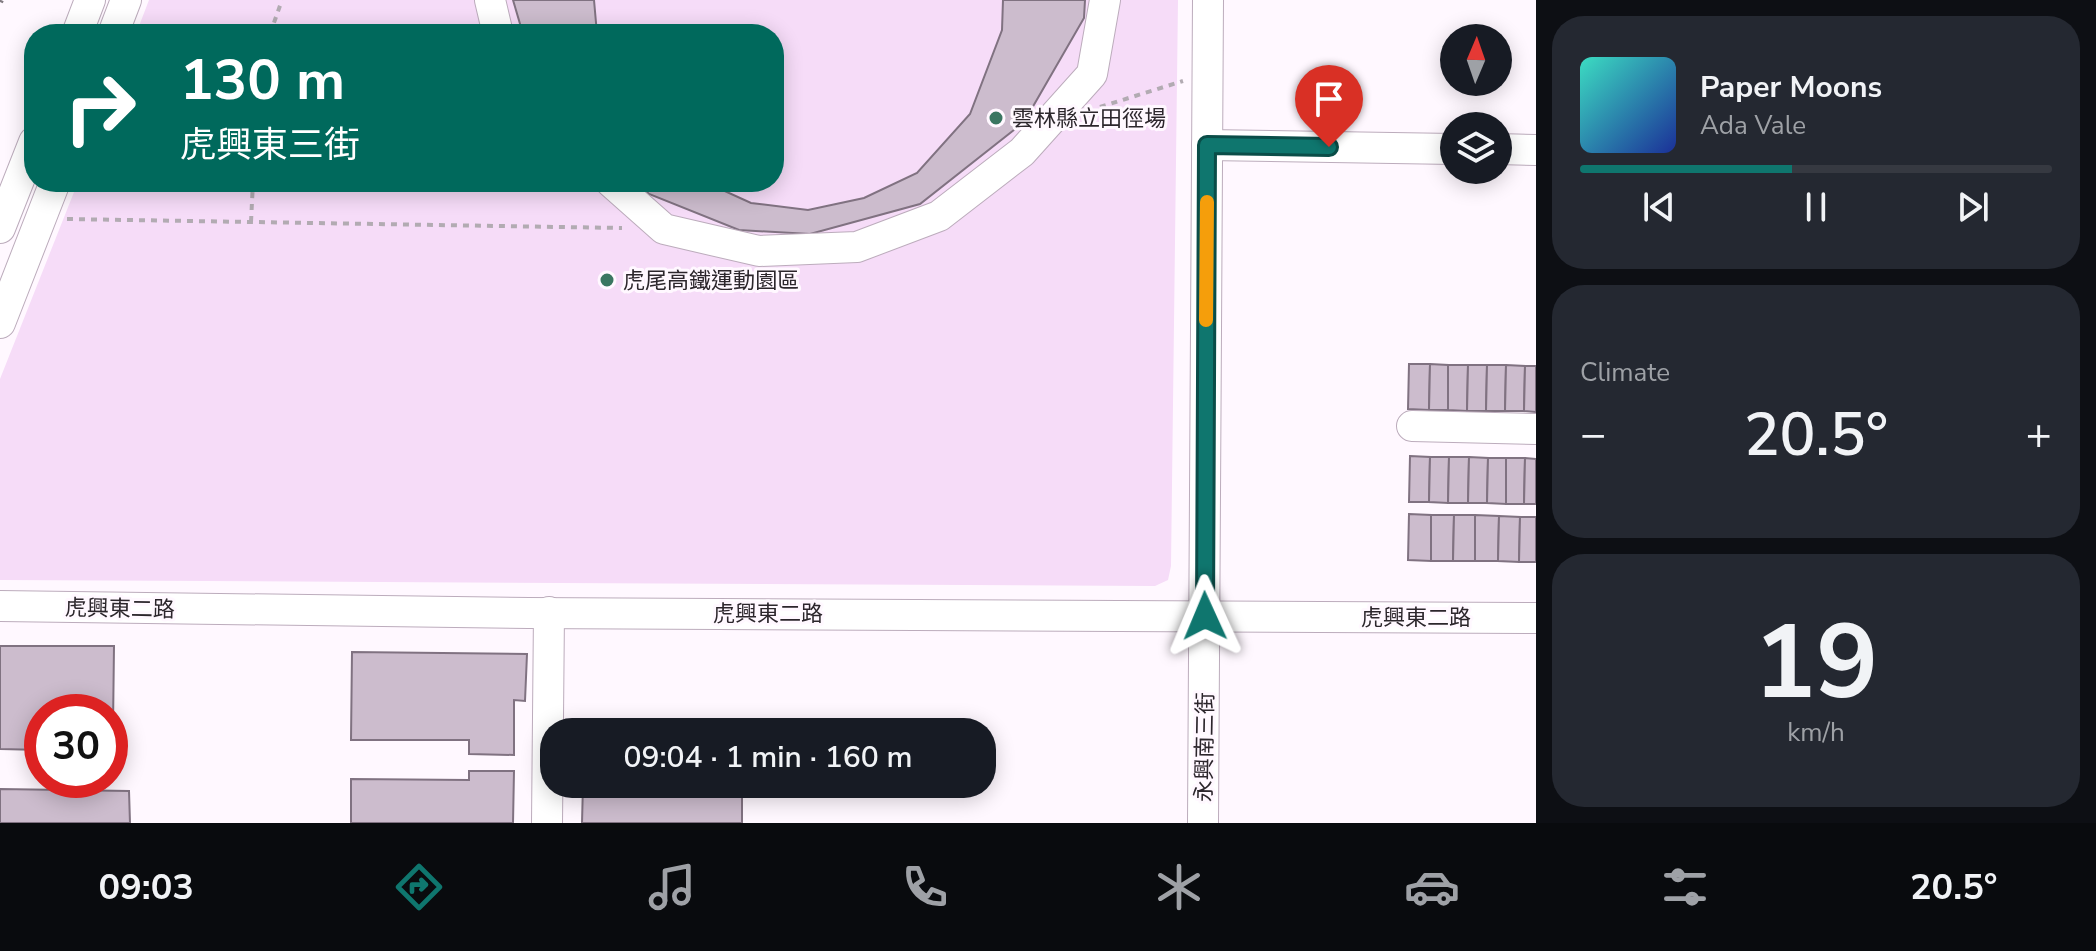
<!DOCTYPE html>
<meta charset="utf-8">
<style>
body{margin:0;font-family:"Nunito Sans","Noto Sans TC",sans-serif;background:#242831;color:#f1f3f6;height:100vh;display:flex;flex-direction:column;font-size:30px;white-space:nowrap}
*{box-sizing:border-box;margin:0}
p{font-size:26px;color:#9ea1a6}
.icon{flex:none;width:44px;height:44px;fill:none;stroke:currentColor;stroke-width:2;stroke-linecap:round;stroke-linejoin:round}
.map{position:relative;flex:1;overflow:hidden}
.side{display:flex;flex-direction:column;gap:16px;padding:16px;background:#0d0f14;width:560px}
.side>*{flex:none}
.top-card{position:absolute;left:24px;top:24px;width:760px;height:168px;border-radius:32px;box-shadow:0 4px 20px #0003;background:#00695c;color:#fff;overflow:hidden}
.needle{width:52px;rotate:2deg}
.tools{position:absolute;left:1440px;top:24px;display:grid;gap:16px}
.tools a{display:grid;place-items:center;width:72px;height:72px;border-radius:50%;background:#171b24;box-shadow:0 4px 20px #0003;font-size:40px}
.speed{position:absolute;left:24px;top:694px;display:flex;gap:16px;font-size:40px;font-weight:700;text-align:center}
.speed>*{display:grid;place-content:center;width:104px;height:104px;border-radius:50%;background:#171b24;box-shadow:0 4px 20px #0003;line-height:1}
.speed .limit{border:12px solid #d22;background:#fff;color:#111}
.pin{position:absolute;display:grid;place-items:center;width:68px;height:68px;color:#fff;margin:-82px -34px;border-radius:50% 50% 50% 0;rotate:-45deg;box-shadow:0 0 8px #0007}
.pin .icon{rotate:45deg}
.me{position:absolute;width:88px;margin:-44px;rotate:359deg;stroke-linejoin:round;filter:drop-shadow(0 0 6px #0008)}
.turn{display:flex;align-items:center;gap:28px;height:168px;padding:0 24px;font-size:36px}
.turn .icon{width:104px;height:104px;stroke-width:2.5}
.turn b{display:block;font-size:56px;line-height:68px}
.big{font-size:60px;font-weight:600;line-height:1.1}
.side .tile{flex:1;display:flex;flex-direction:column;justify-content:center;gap:12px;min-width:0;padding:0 28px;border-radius:32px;background:#242831}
.side .dial{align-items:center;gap:0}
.dial b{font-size:104px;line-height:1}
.song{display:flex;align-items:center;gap:24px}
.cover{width:96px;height:96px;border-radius:12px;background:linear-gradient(135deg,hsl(170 70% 55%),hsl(230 70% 35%))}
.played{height:8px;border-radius:4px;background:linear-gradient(90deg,#0f766e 45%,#363941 45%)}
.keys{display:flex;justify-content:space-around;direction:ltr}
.heat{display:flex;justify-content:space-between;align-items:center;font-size:44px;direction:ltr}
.trip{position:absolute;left:540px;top:718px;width:456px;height:80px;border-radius:32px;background:#171b24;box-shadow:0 4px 20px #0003;font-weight:600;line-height:80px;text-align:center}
.tabs{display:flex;height:128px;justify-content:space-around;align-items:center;background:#090b0e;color:#9ea1a6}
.tabs .icon{width:56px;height:56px}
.tabs .active{color:#0f766e}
.tabs b{font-size:36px;color:#f1f3f6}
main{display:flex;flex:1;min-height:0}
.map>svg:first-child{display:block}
</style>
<main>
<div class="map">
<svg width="1536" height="823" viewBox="0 0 1536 823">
<rect width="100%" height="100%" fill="#fff8ff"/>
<polygon fill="#f6dcf8" points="149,0 1178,0 1171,566 1168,580 1155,586 0,580 0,379 78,182 774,182 774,34 136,34"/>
<g fill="#ccbccd" stroke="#807281" stroke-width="2">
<polygon points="513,0 594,0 597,34 523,34"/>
<polygon points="1003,0 1085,0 1084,18 1024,122 920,204 810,234 739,230 649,194 636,182 705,182 751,203 808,210 864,198 917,173 970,114 1002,30"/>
<polygon points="1409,364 1430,364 1429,410 1408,409"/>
<polygon points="1430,364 1448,365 1448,410 1429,410"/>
<polygon points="1448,365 1468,365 1467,411 1448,410"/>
<polygon points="1468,365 1487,365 1486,411 1467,411"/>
<polygon points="1487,365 1506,365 1505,411 1486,411"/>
<polygon points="1506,365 1525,366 1524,411 1505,411"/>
<polygon points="1525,366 1536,366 1536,412 1524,411"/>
<polygon points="1410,456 1430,457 1429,502 1409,502"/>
<polygon points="1430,457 1449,457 1448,503 1429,502"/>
<polygon points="1449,457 1469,457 1468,503 1448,503"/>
<polygon points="1469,457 1488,458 1487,503 1468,503"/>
<polygon points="1488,458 1506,458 1506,504 1487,503"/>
<polygon points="1506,458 1525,458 1524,504 1506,504"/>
<polygon points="1525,458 1536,459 1536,504 1524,504"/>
<polygon points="1409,514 1431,515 1431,561 1408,560"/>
<polygon points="1431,515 1454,515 1453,561 1431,561"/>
<polygon points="1454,515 1475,515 1475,561 1453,561"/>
<polygon points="1475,515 1499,516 1498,561 1475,561"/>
<polygon points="1499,516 1520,517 1519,562 1498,561"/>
<polygon points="1520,517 1536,517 1536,562 1519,562"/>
<polygon points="0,646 114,646 113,727 110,727 110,712 42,712 42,750 0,749"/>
<polygon points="352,652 527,654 525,701 514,700 514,755 469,754 469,740 351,740"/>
<polygon points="469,771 514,771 513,823 351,823 351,779 469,780"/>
<polygon points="583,784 742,784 742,823 582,823"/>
<polygon points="0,789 129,791 130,823 0,823"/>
</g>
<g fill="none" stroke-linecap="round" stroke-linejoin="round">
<g stroke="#bcacbc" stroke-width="32">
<g id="minor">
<polyline points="490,0 498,34"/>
<polyline points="77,34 90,0"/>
<polyline points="113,34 126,0"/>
<polyline points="1207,145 1454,149"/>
<polyline points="1498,149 1536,150"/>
<polyline points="611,182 664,229 759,251 857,247 939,216 1022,152 1092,74 1105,0"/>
<polyline points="0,228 34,142"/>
<polyline points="0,323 55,182"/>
<polyline points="1412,426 1536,429"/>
<polyline points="0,606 529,613 1536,618"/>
<polyline points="547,823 549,612"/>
<polyline points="1203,823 1208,0"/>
</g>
</g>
<g stroke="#b2abb2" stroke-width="4" stroke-dasharray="6 6" stroke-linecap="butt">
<polyline points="270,34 282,0"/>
<polyline points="1100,107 1183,81"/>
<polyline points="67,219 622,228"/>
<polyline points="251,222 253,182"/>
</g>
<use href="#minor" stroke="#fff" stroke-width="30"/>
<polyline stroke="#817b81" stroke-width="6" stroke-dasharray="16 8" stroke-linecap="butt" points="0,2 1,0"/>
</g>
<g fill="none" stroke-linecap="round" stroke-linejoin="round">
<g stroke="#0a4d48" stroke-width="20">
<polyline id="route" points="1205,616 1207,145 1329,147"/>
</g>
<use href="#route" stroke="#0f766e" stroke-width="14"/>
<polyline stroke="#f59e0b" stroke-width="14" points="1206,320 1207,202"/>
</g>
<g fill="#3a7661" stroke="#fff8ff" stroke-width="3">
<circle cx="996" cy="118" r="8"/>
<circle cx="607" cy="280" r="8"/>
</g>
<g text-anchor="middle" stroke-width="6" stroke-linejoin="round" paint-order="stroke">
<g font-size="22" fill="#2c262c" stroke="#fff8ff" text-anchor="start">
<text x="1012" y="126">雲林縣立田徑場</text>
<text x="623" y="288">虎尾高鐵運動園區</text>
</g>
<g font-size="22" fill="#2c262c" stroke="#fff8ff">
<text transform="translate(120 608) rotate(1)" y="8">虎興東二路</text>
<text x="768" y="621">虎興東二路</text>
<text x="1416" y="625">虎興東二路</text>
<text transform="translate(1204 747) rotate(-89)" y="8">永興南三街</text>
</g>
</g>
</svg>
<div class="tools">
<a><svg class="needle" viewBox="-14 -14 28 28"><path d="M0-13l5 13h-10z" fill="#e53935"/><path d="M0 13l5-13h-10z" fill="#9ea1a6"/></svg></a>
<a><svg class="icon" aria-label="layers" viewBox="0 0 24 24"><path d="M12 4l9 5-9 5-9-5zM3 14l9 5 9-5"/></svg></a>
</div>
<div class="speed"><div class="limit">30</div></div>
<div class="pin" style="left:1329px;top:147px;background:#d93025"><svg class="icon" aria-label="arrive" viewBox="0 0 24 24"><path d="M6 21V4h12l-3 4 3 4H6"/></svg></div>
<svg class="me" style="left:1205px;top:616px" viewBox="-20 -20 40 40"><path d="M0-17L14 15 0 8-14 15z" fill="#0f766e" stroke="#fff" stroke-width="4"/></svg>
<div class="trip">09:04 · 1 min · 160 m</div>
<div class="top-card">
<div class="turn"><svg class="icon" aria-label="right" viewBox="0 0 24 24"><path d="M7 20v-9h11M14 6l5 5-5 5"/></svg><div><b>130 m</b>虎興東三街</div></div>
</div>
</div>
<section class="side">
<div class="tile">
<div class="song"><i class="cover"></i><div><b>Paper Moons</b><p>Ada Vale</p></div></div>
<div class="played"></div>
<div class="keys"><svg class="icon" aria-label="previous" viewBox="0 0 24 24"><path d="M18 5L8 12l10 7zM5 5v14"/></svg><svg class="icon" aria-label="pause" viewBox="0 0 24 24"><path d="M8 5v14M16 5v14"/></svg><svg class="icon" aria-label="next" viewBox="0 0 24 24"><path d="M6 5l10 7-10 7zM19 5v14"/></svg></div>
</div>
<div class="tile"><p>Climate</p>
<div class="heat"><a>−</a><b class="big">20.5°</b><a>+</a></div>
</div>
<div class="tile dial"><b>19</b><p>km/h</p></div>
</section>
</main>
<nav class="tabs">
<b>09:03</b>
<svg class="icon active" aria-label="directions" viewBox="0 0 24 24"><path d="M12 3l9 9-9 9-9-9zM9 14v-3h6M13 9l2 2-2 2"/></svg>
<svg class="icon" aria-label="music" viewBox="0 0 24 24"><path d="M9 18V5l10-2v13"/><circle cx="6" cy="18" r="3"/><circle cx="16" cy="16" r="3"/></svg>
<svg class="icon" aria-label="phone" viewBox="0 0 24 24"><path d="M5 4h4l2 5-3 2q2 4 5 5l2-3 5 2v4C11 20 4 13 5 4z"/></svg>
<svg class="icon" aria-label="climate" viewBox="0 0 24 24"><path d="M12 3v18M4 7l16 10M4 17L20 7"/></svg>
<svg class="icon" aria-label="car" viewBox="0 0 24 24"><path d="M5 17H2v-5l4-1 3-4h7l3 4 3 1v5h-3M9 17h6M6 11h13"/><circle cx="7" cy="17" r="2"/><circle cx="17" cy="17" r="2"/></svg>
<svg class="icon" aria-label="filters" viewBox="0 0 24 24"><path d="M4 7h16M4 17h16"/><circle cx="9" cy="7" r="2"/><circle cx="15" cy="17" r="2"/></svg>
<b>20.5°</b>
</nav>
